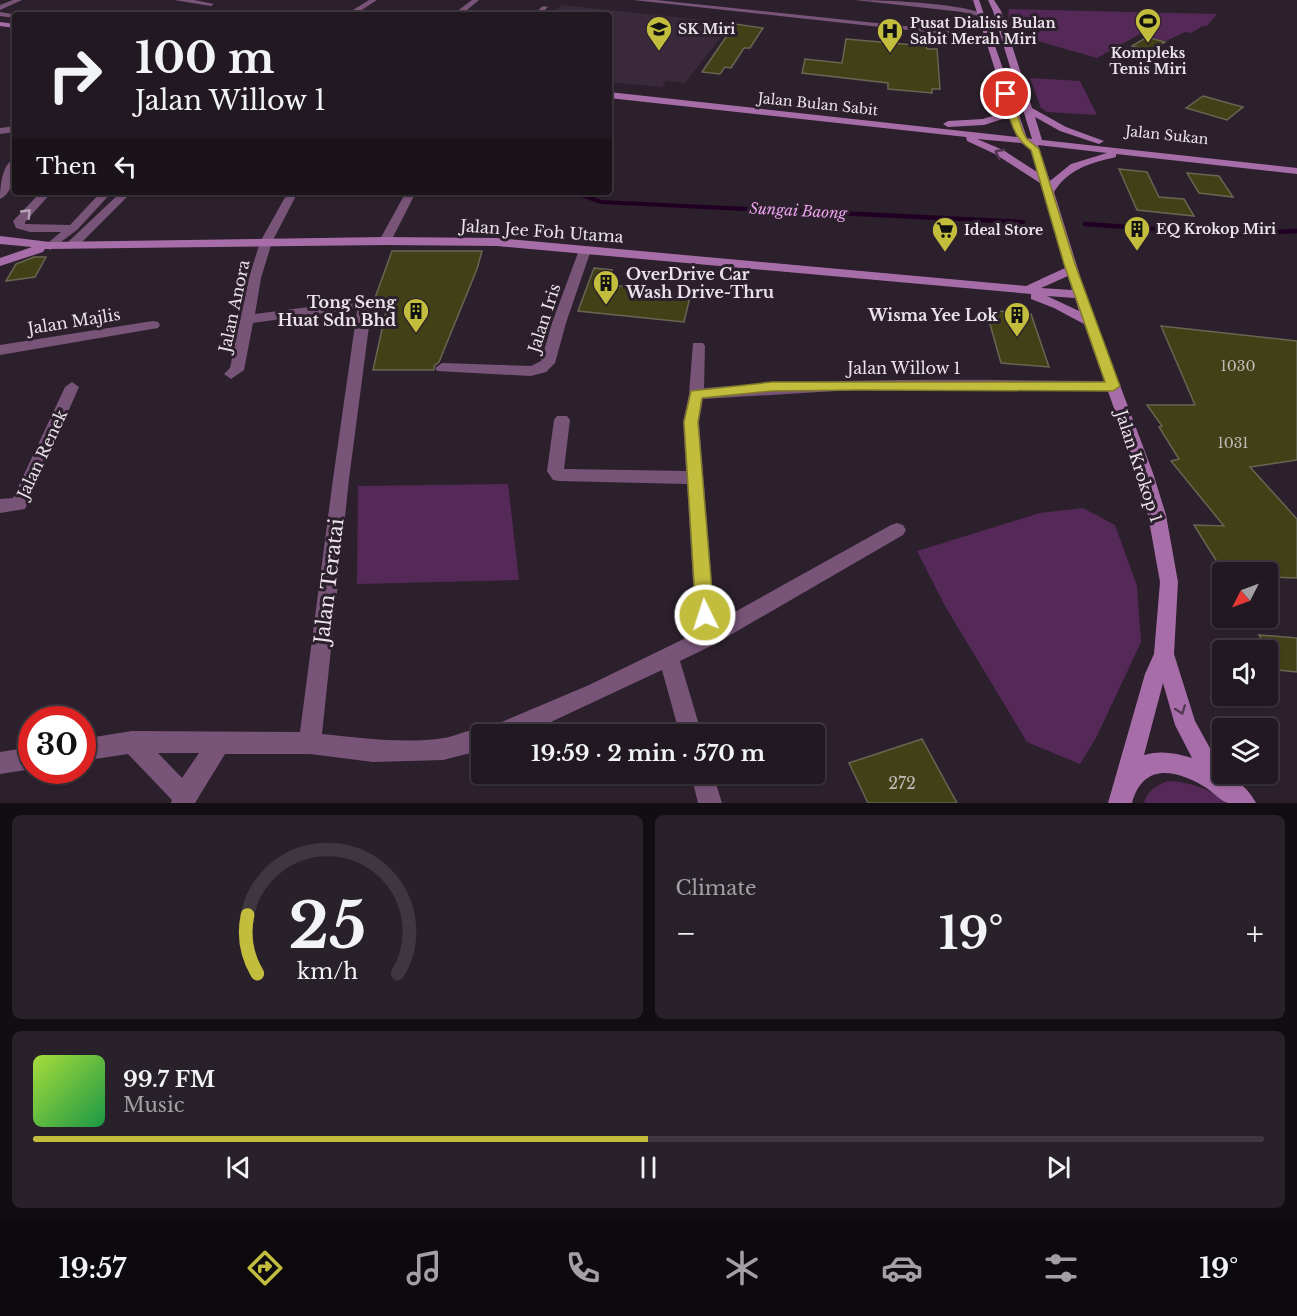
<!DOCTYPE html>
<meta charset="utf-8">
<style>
body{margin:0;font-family:"Libre Baskerville",serif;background:#29212a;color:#f1f3f6;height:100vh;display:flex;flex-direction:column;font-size:22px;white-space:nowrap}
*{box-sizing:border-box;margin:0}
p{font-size:20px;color:#a2a0a5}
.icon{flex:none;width:33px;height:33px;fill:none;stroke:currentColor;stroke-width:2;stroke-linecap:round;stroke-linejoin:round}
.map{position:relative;height:803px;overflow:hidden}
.sheet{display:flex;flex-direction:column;gap:12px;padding:12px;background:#120d12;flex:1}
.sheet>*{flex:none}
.top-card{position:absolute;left:12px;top:12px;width:600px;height:183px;border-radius:6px;box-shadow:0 2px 4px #0004,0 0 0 2px #3e373f;background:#211821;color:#f1f3f6;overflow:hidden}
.needle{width:39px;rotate:228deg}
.controls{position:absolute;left:1212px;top:562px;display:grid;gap:12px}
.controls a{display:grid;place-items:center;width:66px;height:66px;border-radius:6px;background:#211821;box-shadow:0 2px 4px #0004,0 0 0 2px #3e373f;font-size:30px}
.speed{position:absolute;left:18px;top:706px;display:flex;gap:12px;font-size:30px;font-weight:700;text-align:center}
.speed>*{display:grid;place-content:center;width:78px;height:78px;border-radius:50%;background:#211821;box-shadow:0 2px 4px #0004,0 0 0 2px #3e373f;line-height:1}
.speed .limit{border:9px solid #d22;background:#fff;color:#111}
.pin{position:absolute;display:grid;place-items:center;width:51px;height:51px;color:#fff;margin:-26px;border:3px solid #fff;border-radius:50%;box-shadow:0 2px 6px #0007}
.me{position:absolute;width:66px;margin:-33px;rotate:356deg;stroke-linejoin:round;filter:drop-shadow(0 0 4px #0008)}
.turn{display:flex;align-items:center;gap:21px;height:126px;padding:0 24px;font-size:27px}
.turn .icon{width:78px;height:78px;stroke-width:2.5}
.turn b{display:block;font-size:42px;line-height:51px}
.then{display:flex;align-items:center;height:57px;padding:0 24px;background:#0003;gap:12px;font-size:22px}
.big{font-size:45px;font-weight:800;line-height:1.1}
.sheet .tile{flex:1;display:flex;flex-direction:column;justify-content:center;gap:9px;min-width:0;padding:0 21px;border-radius:9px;background:#29212a}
.sheet .dial{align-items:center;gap:0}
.dial svg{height:156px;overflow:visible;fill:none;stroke:#3e373f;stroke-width:7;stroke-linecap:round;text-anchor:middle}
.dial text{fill:#f1f3f6;stroke:none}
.song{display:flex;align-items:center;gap:18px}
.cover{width:72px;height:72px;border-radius:9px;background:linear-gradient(135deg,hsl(80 70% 55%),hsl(140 70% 35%))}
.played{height:6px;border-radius:3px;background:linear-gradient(90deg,#c3bd3e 50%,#3e373f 50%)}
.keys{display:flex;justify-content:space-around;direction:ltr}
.heat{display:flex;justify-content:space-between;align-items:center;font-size:33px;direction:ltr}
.sheet .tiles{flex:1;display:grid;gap:12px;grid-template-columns:1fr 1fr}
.tile:last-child{grid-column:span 2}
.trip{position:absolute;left:471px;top:724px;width:354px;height:60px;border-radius:6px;background:#211821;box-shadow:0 2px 4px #0004,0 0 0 2px #3e373f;font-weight:800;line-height:60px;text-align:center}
.dock{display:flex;height:96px;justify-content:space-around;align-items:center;background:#0d0a0d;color:#a2a0a5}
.dock .icon{width:42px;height:42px}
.dock .on{color:#c3bd3e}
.dock b{font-size:27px;color:#f1f3f6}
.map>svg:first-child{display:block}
</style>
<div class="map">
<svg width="1297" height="803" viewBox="0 0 1297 803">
<rect width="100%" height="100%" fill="#2c202c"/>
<polygon fill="#39293a" points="562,5 732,23 685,83 666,81 662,87 609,82 609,15 550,15"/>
<g fill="#552957">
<polygon points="1009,9 1217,14 1207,26 1203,26 1191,33 1185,32 1166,41 1140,34 1097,58 1027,38 1049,27 1008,19"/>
<polygon points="1030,78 1080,81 1097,115 1047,112 1041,108"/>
<polygon points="508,484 519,580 357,584 358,486"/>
<polygon points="1083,508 1115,525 1137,586 1141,642 1096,738 1080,764 1027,742 945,606 917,551 1040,513"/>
<path d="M 1168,781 C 1189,782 1210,788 1226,803 L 1144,803 C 1147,790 1156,786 1168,781 Z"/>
</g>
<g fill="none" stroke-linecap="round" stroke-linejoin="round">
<polyline stroke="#200022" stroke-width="4" points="574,192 601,202 808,212"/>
<g stroke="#200022" stroke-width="4.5">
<polyline points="776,210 1023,222"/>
<polyline points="1085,224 1231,234 1297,231"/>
</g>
</g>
<g fill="#424016" stroke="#666653" stroke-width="1.5">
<polygon points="735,24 763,28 750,48 744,48 731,68 725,67 720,74 702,72"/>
<polygon points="1147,37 1165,42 1150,51 1132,46"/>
<polygon points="846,39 926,46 927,49 937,49 940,89 932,89 932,93 888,89 888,83 802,73 805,59 842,63"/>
<polygon points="1203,96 1228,103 1243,107 1227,120 1186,108"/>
<polygon points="1119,169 1147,172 1159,197 1184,199 1194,216 1137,210"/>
<polygon points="1187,173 1219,176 1233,197 1199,193"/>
<polygon points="392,251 482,251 477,269 439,362 434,366 434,370 373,370 389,298 375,298"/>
<polygon points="34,257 46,257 35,277 6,281 16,264"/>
<polygon points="594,268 612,270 607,285 632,287 631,291 690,297 684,322 578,311"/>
<polygon points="986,310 1031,314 1049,367 1001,363"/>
<polygon points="1161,326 1297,341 1297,460 1250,467 1297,519 1297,578 1268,577 1268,573 1224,573 1194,525 1224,526 1171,461 1179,459 1159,427 1162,426 1147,405 1195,405"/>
<polygon points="1259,635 1297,638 1297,672 1278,670"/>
<polygon points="922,739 957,803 868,803 849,763"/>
</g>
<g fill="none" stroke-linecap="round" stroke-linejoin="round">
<g fill="#785479" fill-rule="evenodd">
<polygon points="13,0 22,0 0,10 0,5"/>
<polygon points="174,0 194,0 214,4 211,6"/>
<polygon points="369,0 377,0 354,15 345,15"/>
<polygon points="472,0 479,0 461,15 452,15"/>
<polygon points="633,0 656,0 971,33 975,35 971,37"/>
<path d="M 855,0 C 882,0 964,3 986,15 L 982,17 L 962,12 Z"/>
<polygon points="543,6 548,7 540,15 532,15"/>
<polygon points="292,11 320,13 324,15 290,14"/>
<polygon points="0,12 18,15 15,15 15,18 0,16"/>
<polygon points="15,126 15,132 0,134 0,128"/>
<path d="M 15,158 C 15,171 13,194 0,199 C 0,186 2,164 15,158 Z"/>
<polygon points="41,192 52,192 25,222 25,224 70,225 101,192 112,192 77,230 50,250 44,246 61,232 30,232 16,228 13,221"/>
<polygon points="121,192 132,192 76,248 68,248 68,242"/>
<path d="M 288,192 L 298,192 L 272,242 L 261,278 L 255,314 L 355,301 L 366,304 L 371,311 L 349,479 L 322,734 C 362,738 404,744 444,738 C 458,736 475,725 489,731 L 490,727 L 589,685 L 696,633 L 687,484 L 559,481 L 553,480 L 547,471 L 554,420 L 557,416 L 567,416 L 570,420 L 564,469 L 686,471 L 683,422 L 689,394 L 693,343 L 703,343 L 705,346 L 704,388 C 840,377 976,380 1113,381 L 1120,386 L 1113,391 L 852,390 L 703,399 L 699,422 L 715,623 L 891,525 L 897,523 L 903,525 L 906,530 L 903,535 L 713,645 L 680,661 L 702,735 L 680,735 L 662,670 L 523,735 L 482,735 L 482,750 L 443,760 L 373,762 L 310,754 L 225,754 L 195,803 L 171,803 L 172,800 L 128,754 L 82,761 L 82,739 L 132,731 L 300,732 L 333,479 L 357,311 L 354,309 L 253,323 L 244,370 L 231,379 L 224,374 L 230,368 L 249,278 L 260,242 ZM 158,753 L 199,753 L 182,778 Z"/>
<polygon points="406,192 416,192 391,241 389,243 381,243 379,241"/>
<polygon points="585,246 591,250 566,323 555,363 546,372 531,376 437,371 435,368 442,363 531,366 541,361 552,323 579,250"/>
<polygon points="153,321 158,322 160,325 158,328 0,355 0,345"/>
<polygon points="72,382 79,387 25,509 0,513 0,499 13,498 65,387"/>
<polygon points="32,747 32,769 0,774 0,752"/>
<polygon points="691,774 713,774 722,803 698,803"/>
</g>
<g fill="#a76da9" fill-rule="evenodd">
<path d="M 973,0 L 979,0 L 1027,138 L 1032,139 L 993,11 L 988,0 L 994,0 L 1001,11 L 1032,108 L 1066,127 L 1104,141 L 1099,144 L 1060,131 L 1035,117 L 1042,140 L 1297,168 L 1297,174 L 1116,154 L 1116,157 C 1090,163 1068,169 1054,192 L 1086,295 L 1153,473 L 1166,515 L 1178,582 L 1174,654 L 1195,721 L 1222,770 L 1222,774 C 1236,777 1250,791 1256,803 C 1248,803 1235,803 1228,803 C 1220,801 1212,791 1205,787 C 1175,769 1143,763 1132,803 L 1108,803 L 1145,674 L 1154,654 L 1160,582 L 1148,515 L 1137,473 L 1084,324 L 1054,308 L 1031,299 L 1031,294 L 497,246 L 385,245 L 45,249 L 43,252 L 0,266 L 0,258 L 32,247 L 0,244 L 0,236 L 50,242 L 385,237 L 497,238 L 1026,286 L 1065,268 L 1040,183 L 995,154 L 967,141 L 966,137 L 609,98 L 609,92 L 1017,137 L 1009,117 L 984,125 L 948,127 L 943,124 L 948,121 L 983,119 L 1008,111 ZM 977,139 L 1021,143 L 1030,148 L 1037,172 L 1003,150 ZM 1038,145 L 1107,153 L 1071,164 L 1050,181 ZM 1068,276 L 1072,290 L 1041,288 ZM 1047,296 L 1075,298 L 1079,311 ZM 1163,683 L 1175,725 L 1192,758 C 1175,753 1161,750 1144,755 Z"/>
<polygon points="0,22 15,24 15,28 0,26"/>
</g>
</g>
<defs><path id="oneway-chevron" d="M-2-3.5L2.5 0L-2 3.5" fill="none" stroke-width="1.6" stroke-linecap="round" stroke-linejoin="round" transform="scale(1.5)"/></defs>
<g stroke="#513752">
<use href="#oneway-chevron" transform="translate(999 153) rotate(-152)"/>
<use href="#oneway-chevron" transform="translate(1181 710) rotate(70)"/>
</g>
<use stroke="#b7a2b8" href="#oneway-chevron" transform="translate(27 213) rotate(-46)"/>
<path fill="#c3bd3e" stroke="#7f7b28" stroke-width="1.5" d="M 1006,91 L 1010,94 L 1023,132 L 1027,139 L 1039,149 L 1075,264 L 1120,386 L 1113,391 L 858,390 L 772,391 L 702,398 L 698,422 L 714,615 L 711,621 L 705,623 L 699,621 L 696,615 L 684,422 L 691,391 L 772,382 L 1105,382 L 1064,264 L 1031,150 C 1012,137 1009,115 1002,94 Z"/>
<defs>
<g id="stadium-pin" transform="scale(1.35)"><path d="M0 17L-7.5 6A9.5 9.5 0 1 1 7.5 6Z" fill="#c3bd3e" stroke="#2c202c"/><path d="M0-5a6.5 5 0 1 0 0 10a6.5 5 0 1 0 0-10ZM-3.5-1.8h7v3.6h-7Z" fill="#111"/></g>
<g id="school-pin" transform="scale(1.35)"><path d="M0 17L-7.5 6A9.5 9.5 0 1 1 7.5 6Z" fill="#c3bd3e" stroke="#2c202c"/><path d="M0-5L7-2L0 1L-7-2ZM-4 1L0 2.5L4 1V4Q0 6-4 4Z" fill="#111"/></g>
<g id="hospital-pin" transform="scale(1.35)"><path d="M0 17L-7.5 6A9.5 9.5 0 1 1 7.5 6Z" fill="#c3bd3e" stroke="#2c202c"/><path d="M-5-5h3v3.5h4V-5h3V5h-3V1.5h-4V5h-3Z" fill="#111"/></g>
<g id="building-pin" transform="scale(1.35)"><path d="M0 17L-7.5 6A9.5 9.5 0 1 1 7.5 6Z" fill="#c3bd3e" stroke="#2c202c"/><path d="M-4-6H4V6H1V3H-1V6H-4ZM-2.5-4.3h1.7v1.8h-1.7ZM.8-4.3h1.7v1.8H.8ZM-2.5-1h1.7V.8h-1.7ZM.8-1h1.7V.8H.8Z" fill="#111"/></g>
<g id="supermarket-pin" transform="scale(1.35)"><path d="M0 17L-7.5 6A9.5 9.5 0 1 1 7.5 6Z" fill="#c3bd3e" stroke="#2c202c"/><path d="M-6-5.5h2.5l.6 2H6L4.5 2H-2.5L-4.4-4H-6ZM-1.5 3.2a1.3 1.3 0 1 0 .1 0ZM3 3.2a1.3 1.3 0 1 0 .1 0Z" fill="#111"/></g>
</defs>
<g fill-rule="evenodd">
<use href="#stadium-pin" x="1148" y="21"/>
<use href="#school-pin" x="659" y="29"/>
<use href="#hospital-pin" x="890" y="31"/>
<use href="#building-pin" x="1137" y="229"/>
<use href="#supermarket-pin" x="945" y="230"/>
<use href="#building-pin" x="606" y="283"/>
<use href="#building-pin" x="416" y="311"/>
<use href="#building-pin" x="1017" y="315"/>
</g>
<g text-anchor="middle" stroke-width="6" stroke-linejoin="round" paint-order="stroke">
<g font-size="14" font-weight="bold" fill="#ebe2eb" stroke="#2c202c" text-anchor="start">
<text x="910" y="28">Pusat Dialisis Bulan<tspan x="910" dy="16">Sabit Merah Miri</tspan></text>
<text x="678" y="34">SK Miri</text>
<text x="1148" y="58" text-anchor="middle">Kompleks<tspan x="1148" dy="16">Tenis Miri</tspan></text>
<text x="1156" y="234">EQ Krokop Miri</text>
<text x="964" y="235">Ideal Store</text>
</g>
<g font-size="14" fill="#ebe2eb" stroke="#2c202c">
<text transform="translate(818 104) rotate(6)" y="5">Jalan Bulan Sabit</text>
<text transform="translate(1167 135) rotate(6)" y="5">Jalan Sukan</text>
</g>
<g font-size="14" fill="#c1bab6">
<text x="1238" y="371">1030</text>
<text x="1233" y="448">1031</text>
</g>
<g font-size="15" font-style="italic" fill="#eca2ee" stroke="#2c202c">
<text transform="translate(798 211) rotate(3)" y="5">Sungai Baong</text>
</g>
<g font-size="16" fill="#ebe2eb" stroke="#2c202c">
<text transform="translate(542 231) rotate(4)" y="6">Jalan Jee Foh Utama</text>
<text transform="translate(234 306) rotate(-78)" y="6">Jalan Anora</text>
<text transform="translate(544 318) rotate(-72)" y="6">Jalan Iris</text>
<text transform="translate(74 321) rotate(-9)" y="6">Jalan Majlis</text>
<text x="904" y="374">Jalan Willow 1</text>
<text transform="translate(42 454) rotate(-65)" y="6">Jalan Renek</text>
<text transform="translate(1139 466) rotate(72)" y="6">Jalan Krokop 1</text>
</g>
<g font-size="16" font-weight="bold" fill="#ebe2eb" stroke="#2c202c" text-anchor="end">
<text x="626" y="280" text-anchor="start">OverDrive Car<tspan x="626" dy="18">Wash Drive-Thru</tspan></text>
<text x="396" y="308">Tong Seng<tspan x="396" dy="18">Huat Sdn Bhd</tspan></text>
<text x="998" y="321">Wisma Yee Lok</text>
</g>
<g font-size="16" fill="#c1bab6">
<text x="902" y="789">272</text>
</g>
<g font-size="20" fill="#ebe2eb" stroke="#2c202c">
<text transform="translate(329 581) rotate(-83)" y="7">Jalan Teratai</text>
</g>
</g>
</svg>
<div class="controls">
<a><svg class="needle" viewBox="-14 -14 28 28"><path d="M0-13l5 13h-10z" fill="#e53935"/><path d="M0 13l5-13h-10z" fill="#a2a0a5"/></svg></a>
<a><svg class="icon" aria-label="sound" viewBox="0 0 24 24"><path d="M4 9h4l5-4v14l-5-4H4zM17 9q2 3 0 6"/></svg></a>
<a><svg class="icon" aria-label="layers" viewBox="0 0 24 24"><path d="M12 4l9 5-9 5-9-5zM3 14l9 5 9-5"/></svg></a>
</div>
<div class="speed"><div class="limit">30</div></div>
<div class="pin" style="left:1006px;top:94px;background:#d93025"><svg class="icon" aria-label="arrive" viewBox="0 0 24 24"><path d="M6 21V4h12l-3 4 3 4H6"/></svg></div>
<svg class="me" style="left:705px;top:615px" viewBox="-20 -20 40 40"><circle r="17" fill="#c3bd3e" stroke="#fff" stroke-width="3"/><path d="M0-11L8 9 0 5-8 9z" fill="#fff"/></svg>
<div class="trip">19:59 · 2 min · 570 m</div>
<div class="top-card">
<div class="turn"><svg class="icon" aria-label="right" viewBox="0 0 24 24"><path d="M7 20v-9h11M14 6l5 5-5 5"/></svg><div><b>100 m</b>Jalan Willow 1</div></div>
<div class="then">Then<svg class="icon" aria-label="left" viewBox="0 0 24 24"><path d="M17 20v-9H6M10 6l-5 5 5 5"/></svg></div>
</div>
</div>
<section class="sheet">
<div class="tiles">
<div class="tile dial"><svg viewBox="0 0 100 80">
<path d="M14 69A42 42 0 1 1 86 69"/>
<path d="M14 69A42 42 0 0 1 9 39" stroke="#c3bd3e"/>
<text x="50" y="56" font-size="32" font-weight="700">25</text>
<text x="50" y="72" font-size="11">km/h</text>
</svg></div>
<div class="tile"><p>Climate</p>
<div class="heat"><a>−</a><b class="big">19°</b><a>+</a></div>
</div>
<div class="tile">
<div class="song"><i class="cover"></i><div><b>99.7 FM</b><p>Music</p></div></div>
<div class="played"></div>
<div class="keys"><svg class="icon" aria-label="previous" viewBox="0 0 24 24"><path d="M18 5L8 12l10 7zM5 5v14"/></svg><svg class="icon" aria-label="pause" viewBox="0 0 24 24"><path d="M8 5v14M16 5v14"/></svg><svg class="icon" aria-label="next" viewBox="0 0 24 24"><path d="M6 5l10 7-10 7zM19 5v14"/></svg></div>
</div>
</div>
</section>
<nav class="dock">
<b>19:57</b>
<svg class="icon on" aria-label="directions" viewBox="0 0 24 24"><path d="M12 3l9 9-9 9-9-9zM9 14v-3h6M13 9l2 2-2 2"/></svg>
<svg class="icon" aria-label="music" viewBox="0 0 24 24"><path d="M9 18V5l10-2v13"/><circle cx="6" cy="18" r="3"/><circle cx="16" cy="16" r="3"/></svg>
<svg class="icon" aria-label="phone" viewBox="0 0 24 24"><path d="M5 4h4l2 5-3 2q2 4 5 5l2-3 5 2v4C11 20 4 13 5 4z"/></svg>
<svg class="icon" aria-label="climate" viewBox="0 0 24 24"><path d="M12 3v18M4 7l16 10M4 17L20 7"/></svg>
<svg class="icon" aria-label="car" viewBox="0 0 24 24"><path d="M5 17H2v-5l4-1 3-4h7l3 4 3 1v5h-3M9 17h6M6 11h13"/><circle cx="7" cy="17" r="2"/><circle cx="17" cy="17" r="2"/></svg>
<svg class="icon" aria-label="filters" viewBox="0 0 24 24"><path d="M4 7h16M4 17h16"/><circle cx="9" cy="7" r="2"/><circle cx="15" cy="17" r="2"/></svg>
<b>19°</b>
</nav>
